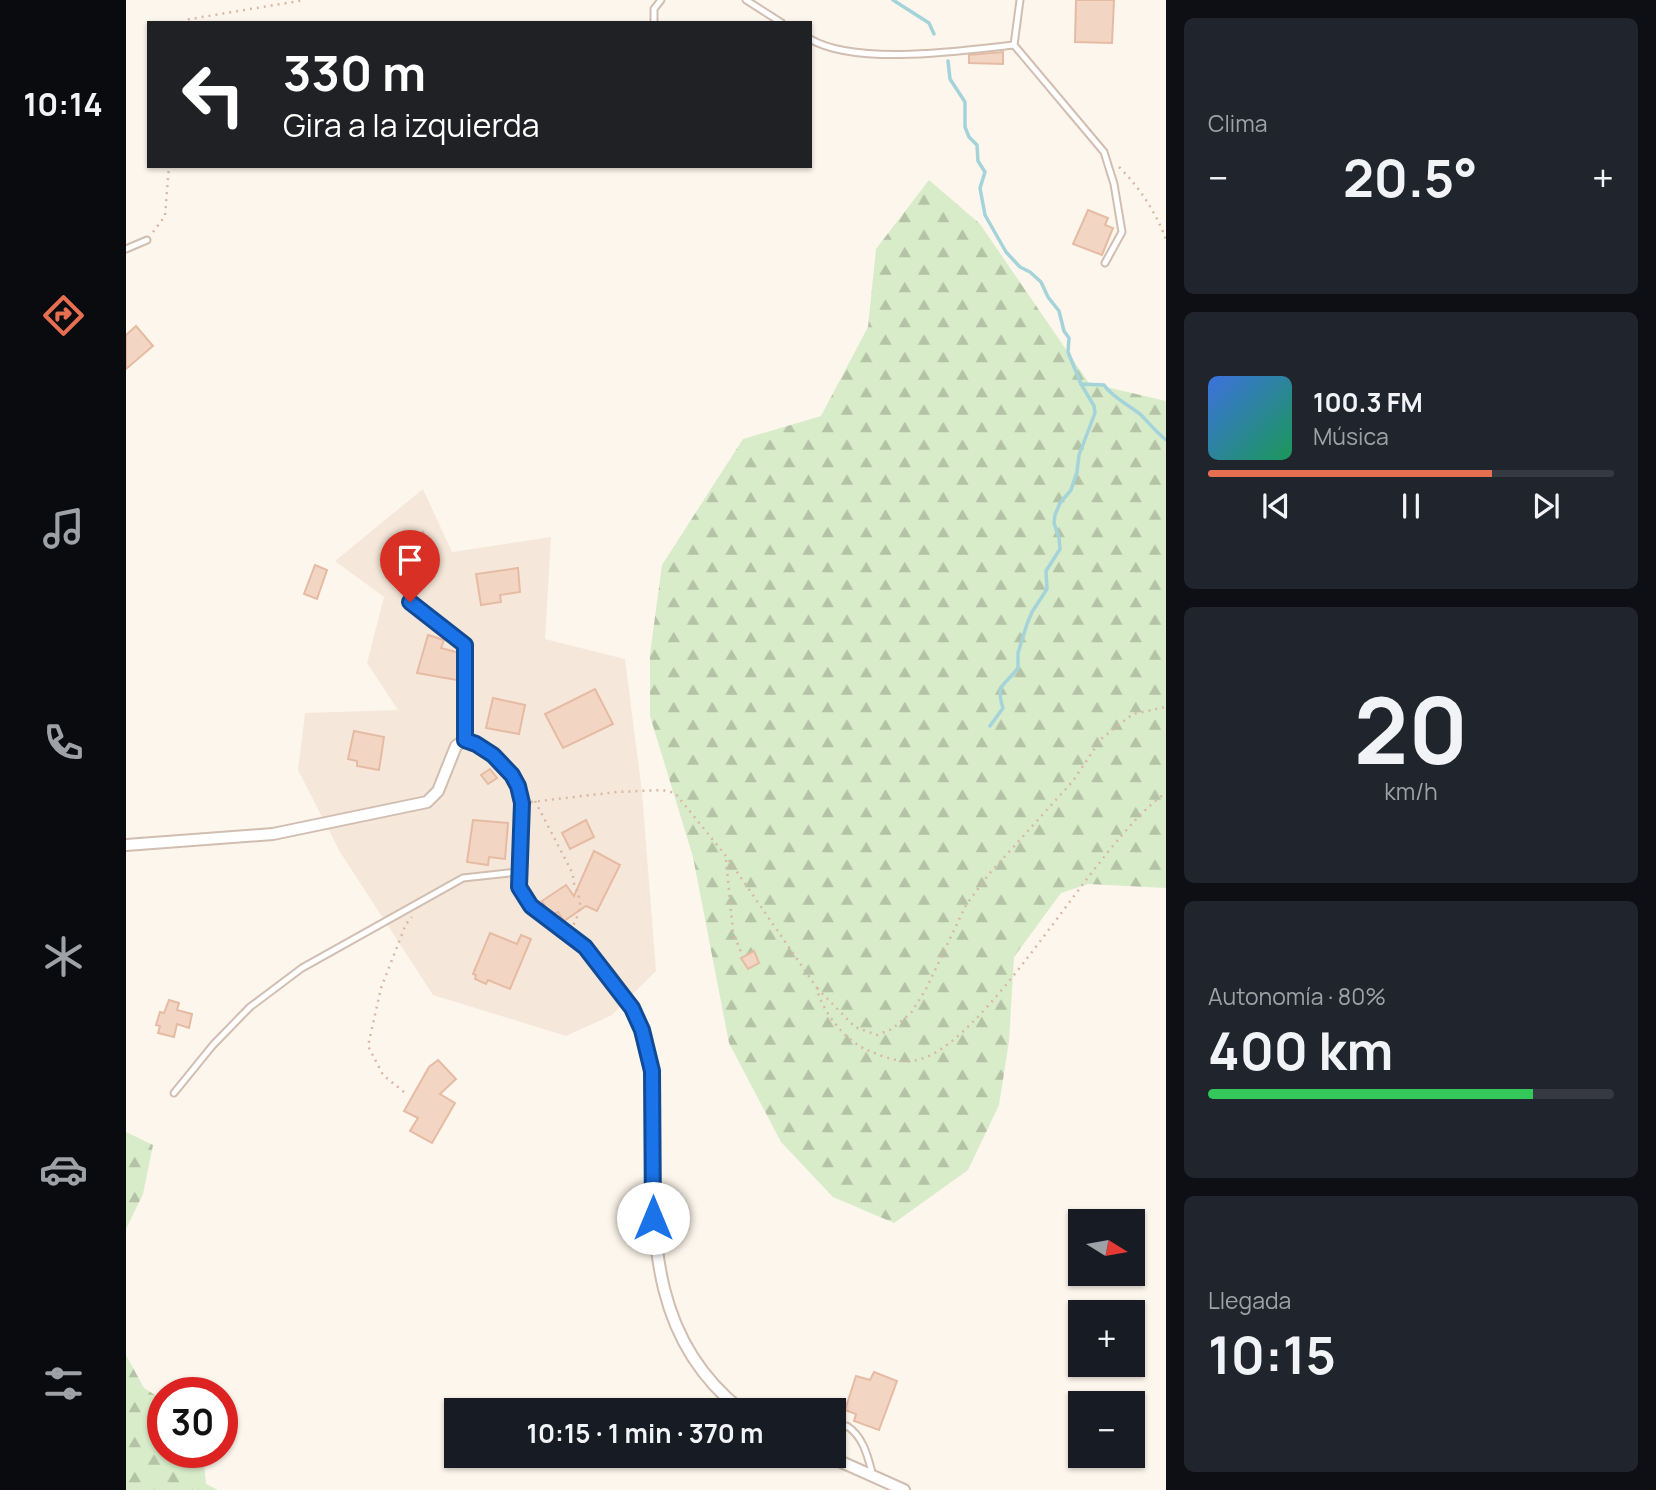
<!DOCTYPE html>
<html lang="es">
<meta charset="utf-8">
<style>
body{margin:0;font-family:Manrope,sans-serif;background:#20242c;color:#f1f3f6;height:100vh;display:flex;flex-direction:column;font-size:26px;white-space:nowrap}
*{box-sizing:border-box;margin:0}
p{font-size:23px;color:#9ea1a6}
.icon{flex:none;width:38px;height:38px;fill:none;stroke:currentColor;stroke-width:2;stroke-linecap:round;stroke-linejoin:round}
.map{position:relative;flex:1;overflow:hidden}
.details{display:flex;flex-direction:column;gap:18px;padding:18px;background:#0d0f14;width:490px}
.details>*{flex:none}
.banner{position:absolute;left:21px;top:21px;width:665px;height:147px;border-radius:0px;box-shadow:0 2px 5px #0004;background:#202124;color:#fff;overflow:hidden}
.needle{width:46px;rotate:101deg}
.controls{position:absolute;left:942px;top:1209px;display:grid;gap:14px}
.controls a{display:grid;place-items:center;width:77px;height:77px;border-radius:0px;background:#171b24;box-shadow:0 2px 5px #0004;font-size:35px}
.speed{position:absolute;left:21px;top:1377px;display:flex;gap:14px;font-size:35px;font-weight:700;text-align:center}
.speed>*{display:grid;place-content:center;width:91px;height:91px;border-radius:50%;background:#171b24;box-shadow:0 2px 5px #0004;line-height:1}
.speed .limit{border:10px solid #d22;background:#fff;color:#111}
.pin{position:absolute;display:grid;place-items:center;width:60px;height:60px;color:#fff;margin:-72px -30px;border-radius:50% 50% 50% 0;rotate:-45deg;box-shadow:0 0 7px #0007}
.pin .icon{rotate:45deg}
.me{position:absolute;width:77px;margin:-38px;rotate:0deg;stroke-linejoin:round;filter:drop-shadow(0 0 5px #0008)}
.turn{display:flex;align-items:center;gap:24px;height:147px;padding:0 21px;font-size:32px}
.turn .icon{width:91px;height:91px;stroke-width:2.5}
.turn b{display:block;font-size:49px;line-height:60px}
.big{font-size:52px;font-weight:700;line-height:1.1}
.details .tile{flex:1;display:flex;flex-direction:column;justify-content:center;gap:10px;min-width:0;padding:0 24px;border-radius:10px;background:#20242c}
.details .dial{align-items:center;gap:0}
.dial b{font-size:91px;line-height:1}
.song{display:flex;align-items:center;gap:21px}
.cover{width:84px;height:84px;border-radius:10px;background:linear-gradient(135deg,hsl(220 70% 55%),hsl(150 70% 35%))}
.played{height:7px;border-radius:4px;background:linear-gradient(90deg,#e76f51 70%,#363941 70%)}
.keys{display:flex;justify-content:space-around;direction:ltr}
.heat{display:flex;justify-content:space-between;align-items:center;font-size:38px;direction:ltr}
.charge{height:10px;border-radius:5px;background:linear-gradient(90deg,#34c759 80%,#363941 0)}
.trip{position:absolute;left:318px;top:1398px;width:402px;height:70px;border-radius:0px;background:#171b24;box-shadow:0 2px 5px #0004;font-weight:700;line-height:70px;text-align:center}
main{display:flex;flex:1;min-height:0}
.tabs{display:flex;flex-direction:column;width:126px;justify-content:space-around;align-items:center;background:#090b0e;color:#9ea1a6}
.tabs .icon{width:49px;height:49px}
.tabs .on{color:#e76f51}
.tabs b{font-size:32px;color:#f1f3f6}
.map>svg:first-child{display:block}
</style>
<main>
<nav class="tabs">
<b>10:14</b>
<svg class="icon on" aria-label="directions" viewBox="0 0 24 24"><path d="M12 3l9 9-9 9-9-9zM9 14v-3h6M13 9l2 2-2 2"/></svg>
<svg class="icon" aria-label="music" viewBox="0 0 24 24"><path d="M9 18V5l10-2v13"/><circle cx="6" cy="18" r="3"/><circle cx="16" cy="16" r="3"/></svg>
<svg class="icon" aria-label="phone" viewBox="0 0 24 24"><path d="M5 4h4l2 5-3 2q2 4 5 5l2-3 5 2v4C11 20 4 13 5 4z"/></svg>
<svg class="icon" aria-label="climate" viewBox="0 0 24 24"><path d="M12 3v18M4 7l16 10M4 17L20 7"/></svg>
<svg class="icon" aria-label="car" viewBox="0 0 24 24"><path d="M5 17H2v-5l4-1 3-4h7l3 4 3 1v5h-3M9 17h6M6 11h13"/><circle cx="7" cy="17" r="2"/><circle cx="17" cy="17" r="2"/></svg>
<svg class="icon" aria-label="filters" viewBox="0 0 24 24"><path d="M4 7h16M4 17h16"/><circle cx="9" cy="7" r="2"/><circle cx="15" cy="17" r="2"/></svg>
</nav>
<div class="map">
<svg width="1040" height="1490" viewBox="0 0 1040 1490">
<defs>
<pattern id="forest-firs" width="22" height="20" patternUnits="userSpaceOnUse" patternTransform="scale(1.75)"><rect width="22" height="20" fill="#d8ecc9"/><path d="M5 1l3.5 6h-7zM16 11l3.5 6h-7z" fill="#b4c2a5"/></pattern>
</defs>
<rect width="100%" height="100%" fill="#fdf6ec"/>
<polygon fill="#f5e8da" points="297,489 326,552 425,537 419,639 499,659 516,792 530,971 486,1015 440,1036 307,995 214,852 172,770 179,713 272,710 241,663 258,597 209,561"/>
<g fill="url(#forest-firs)">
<polygon points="803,180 854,224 963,383 1040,401 1040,888 962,884 935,893 888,957 883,1041 873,1105 842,1170 768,1223 707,1197 655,1142 603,1043 567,857 524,716 524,654 536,565 617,439 695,416 742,327 750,249"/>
<polygon points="0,1132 27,1145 17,1194 0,1229"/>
<polygon points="0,1355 18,1388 37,1400 37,1452 77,1453 80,1484 92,1490 0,1490"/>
</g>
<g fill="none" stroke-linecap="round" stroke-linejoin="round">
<g stroke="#a5d3da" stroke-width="3.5">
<polyline points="767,0 803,23 808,34"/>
<path d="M 822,61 L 824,79 L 839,102 L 839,127 L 843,137 L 851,145 L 852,161 L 859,172 L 854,188 L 859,215 L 880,252 L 894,267 L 904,272 L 915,282 L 922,297 L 933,311 L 938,331 L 943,338 L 942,352 L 955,384 L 978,385 C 987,398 1003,405 1015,415 C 1024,424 1030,432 1040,440"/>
<path d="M 864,726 L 877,708 C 869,683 879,686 892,668 L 892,653 L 901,624 L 906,612 L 921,589 L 920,571 L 934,549 L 933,538 L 928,523 L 929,515 L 934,503 L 945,490 L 951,472 L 953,455 L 969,413 L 968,406 L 955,384"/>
</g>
</g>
<g fill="#f3d5c3" stroke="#e6bba3" stroke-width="2">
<polygon points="950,0 988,0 986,43 949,42"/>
<polygon points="877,52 877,64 843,63 843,55"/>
<polygon points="962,210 982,218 979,225 987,228 976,255 947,244"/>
<polygon points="10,326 27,346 0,369 0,335"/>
<polygon points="297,532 306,548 285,559 291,564 284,574 273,567 289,545 285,539"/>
<polygon points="189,565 201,570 191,599 178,594"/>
<polygon points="392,568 394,592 374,595 375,602 355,605 350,574"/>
<polygon points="302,635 318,640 315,648 334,653 331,680 291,673"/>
<polygon points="469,689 487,724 437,748 419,714"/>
<polygon points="367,698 399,705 393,734 360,728"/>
<polygon points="228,731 258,737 253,770 231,766 231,761 222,759"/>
<polygon points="364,769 371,778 362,784 355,775"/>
<polygon points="347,820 382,823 379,859 363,857 362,865 341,862"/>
<polygon points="460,820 468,837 444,849 436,833"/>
<polygon points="468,851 494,865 471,911 460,906 438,921 432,912 427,915 422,911 416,901 440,885 448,896"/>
<polygon points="364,933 391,944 395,935 405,939 384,989 362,980 360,984 349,979 350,975 347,974"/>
<polygon points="628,951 633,963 622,969 615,958"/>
<polygon points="43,1000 53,1003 51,1010 66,1014 63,1028 51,1024 48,1037 32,1033 34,1026 30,1025 34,1012 38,1013"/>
<polygon points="312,1060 330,1079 314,1094 329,1103 306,1143 284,1131 292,1118 278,1111 303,1067"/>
<polygon points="748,1372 771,1381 753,1430 728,1421 730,1414 719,1410 730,1376 744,1380"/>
</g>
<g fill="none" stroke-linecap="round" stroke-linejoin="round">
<g stroke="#d1beb0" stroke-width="9">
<g id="service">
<polyline points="620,0 656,23"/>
<polyline points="528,23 528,9 535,0"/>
<path d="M 684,39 C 730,66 835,51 888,45 L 894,0"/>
<polyline points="888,45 978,152 988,184 996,232 979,263"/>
<polyline points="0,249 21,240"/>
<polyline points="284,602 339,645 339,740"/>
<polyline points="48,1093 87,1045 124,1007 176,968 337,878 392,872"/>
<path d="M 709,1432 L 721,1426 C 738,1437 742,1458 747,1476"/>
</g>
</g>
<g stroke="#d1beb0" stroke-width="14">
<g id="minor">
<path d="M 0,845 L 147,834 L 301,802 L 312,791 L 330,746 L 339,740 C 355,745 366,754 378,766 C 403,793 395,827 393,861 C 393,869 391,880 394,888 C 403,916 439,928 459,947 C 480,968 507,1003 516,1030 C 528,1064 526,1099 526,1135 C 527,1239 525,1339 615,1410"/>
<polyline points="702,1456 778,1490"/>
</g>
</g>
<g stroke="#d9b8a5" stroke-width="2.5" stroke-dasharray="2 5" stroke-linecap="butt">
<polyline points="57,23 58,20 179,0"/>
<path d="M 993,167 C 1014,188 1029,211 1040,239"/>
<polyline points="27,232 39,216 43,166"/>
<path d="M 409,801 L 447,874 C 447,888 451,886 453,897 C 456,907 451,917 447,926"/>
<path d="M 405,802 L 491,792 L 536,790 L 549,793 L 600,856 L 691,988 C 695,1010 718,1039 739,1049 C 753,1055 769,1062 785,1061 C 858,1055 969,840 1040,793"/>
<polyline points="600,860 607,932 615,952"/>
<polyline points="691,988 729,1027 751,1035 766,1029 785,1013 800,989 840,905 863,874 947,781 975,739 1007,714 1040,707"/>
<polyline points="278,1092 257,1075 242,1046 255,988 280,924 286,917"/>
</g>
<use href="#service" stroke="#fff" stroke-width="5"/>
<use href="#minor" stroke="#fff" stroke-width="10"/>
</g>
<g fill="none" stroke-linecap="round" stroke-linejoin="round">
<g stroke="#114b97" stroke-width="18">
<polyline id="route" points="284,602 339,645 339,740 350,744 367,755 386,775 392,786 396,803 393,887 405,906 459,947 506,1008 516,1030 526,1071 527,1218"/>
</g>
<use href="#route" stroke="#1a73e8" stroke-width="12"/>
</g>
</svg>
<div class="controls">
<a><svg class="needle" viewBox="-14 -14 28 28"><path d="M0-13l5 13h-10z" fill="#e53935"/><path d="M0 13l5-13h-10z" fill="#9ea1a6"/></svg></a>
<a>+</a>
<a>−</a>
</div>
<div class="speed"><div class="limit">30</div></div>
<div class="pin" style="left:284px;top:602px;background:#d93025"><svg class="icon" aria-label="arrive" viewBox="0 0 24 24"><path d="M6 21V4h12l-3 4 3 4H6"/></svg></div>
<svg class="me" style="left:527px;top:1218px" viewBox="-20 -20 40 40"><circle r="19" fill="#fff"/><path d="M0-13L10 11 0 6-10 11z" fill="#1a73e8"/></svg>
<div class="trip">10:15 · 1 min · 370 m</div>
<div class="banner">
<div class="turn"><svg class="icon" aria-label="left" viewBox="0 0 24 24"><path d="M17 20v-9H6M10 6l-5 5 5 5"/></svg><div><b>330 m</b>Gira a la izquierda</div></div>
</div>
</div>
<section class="details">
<div class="tile"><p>Clima</p>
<div class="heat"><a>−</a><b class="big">20.5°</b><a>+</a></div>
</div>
<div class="tile">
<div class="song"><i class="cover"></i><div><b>100.3 FM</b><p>Música</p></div></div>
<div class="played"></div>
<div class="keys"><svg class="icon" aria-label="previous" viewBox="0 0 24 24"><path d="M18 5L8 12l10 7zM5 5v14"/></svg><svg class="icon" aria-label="pause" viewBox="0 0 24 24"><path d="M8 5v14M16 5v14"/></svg><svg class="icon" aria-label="next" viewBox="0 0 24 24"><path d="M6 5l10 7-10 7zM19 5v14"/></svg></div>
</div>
<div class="tile dial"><b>20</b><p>km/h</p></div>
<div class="tile"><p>Autonomía · 80%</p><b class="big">400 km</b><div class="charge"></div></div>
<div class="tile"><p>Llegada</p><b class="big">10:15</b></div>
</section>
</main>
